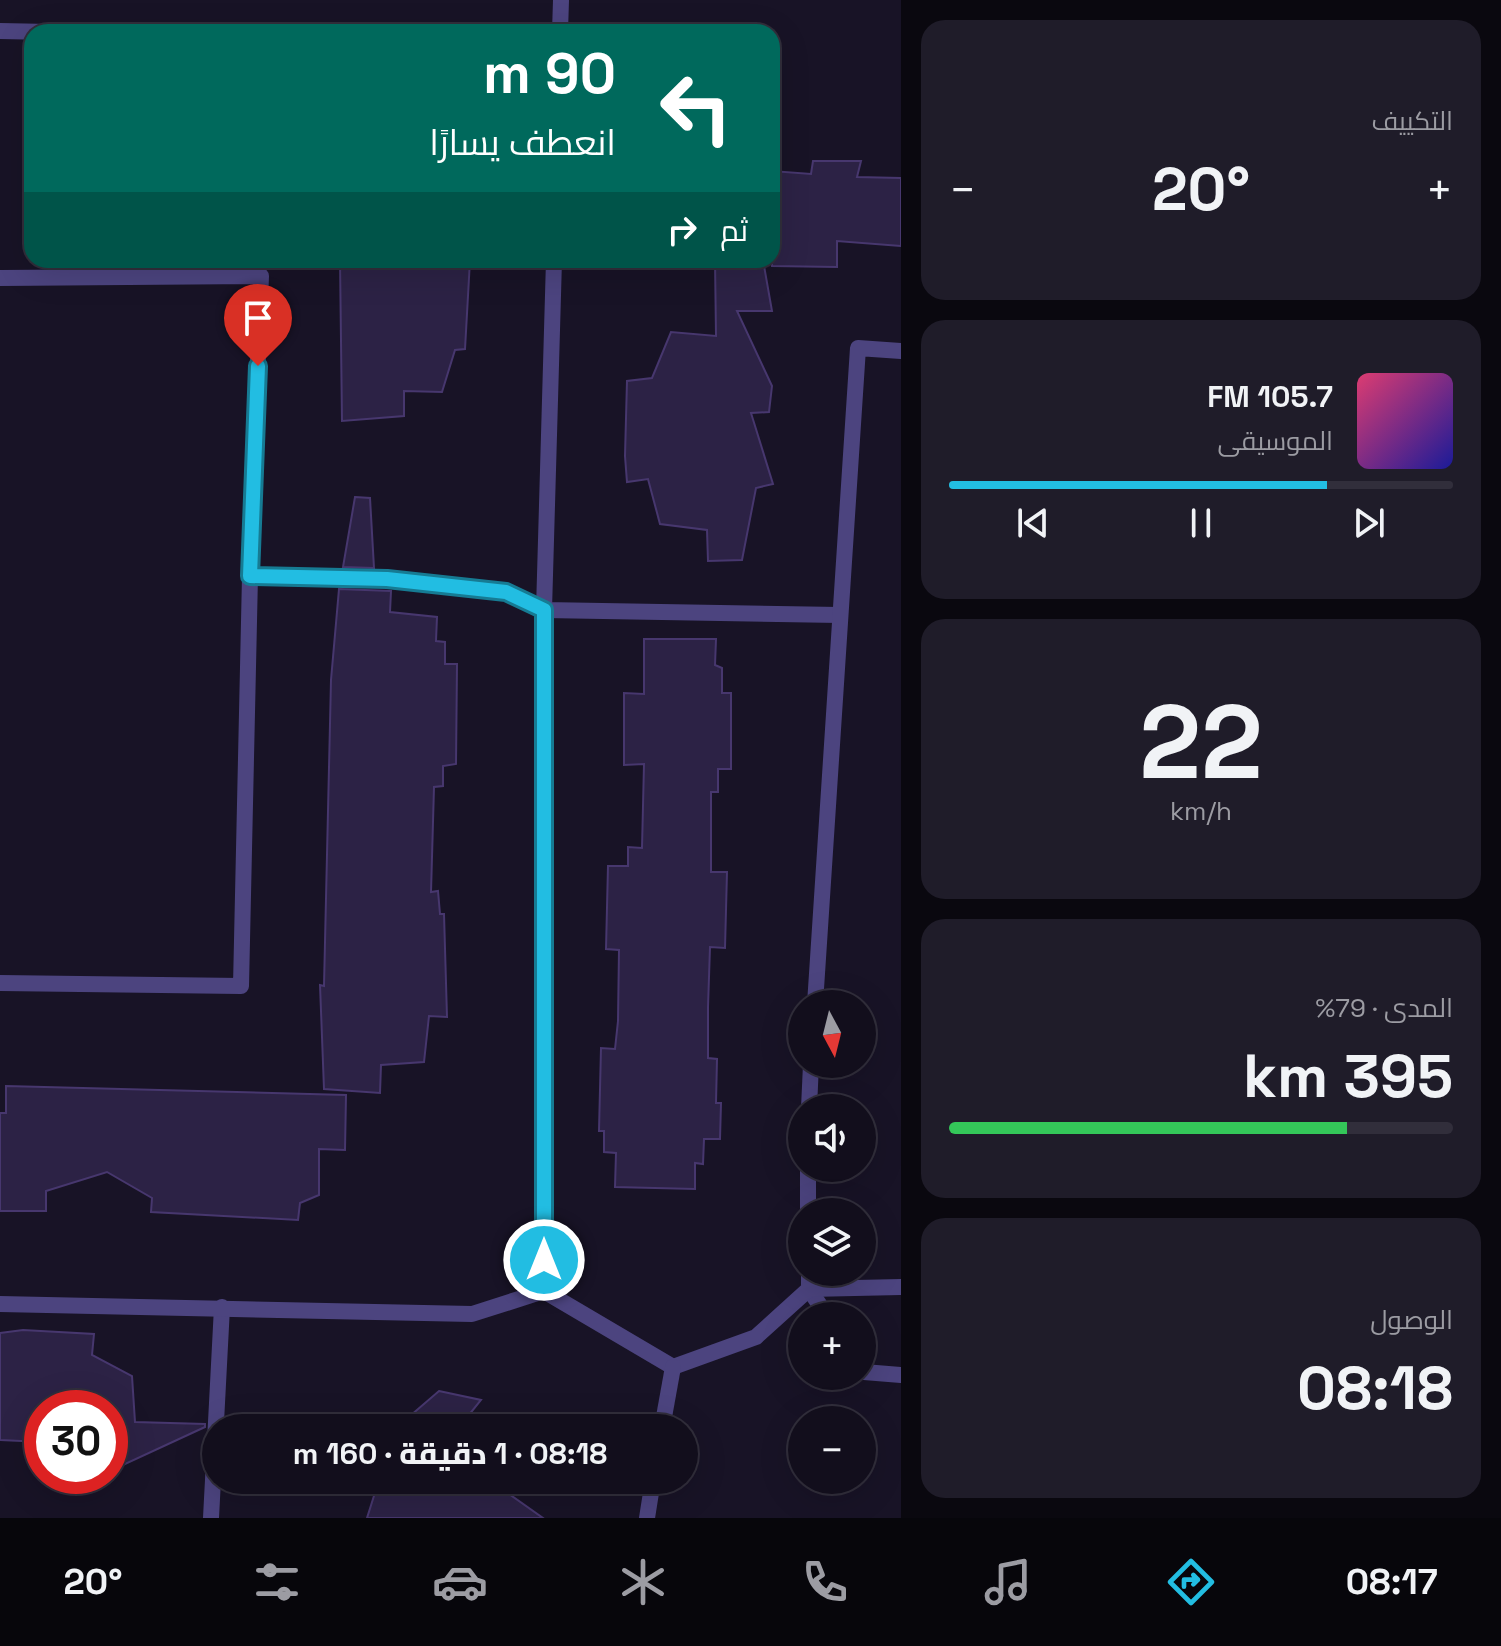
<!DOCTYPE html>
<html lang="ar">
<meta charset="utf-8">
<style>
body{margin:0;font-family:"Space Grotesk",Cairo,sans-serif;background:#1f1c29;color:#f1f3f6;direction:rtl;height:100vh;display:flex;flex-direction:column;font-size:30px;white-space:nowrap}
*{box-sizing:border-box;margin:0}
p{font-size:26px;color:#9c9ca3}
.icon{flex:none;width:44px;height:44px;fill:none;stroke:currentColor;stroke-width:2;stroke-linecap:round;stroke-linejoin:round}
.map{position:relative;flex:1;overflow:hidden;direction:ltr}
.panel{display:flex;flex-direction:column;gap:20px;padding:20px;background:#0a080f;width:600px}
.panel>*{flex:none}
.banner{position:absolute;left:24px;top:24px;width:756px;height:244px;border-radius:24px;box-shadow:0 8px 32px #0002,0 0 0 2px #312e3b;direction:rtl;background:#00695c;color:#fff;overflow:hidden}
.needle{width:52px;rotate:173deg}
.buttons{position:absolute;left:788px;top:990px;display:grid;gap:16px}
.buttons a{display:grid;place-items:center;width:88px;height:88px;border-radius:50%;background:#120e1c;box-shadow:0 8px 32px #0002,0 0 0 2px #312e3b;font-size:40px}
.speed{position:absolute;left:24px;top:1390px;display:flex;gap:16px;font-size:40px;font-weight:700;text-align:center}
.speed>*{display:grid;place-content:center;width:104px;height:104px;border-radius:50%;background:#120e1c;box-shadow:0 8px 32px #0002,0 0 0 2px #312e3b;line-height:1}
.speed .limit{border:12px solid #d22;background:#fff;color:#111}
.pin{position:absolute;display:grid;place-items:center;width:68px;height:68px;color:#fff;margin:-82px -34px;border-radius:50% 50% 50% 0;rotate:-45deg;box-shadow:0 0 8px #0007}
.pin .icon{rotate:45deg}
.me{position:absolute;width:88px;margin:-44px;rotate:0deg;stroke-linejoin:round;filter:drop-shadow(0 0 6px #0008)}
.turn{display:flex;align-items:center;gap:28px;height:168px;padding:0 32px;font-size:36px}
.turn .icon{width:104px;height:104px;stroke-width:2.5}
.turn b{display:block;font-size:56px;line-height:68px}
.then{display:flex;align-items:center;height:76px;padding:0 32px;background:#0003;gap:16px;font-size:30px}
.big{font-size:60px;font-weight:800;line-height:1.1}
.panel .widget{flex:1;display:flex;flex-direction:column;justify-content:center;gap:12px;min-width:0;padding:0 28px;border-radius:24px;background:#1f1c29}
.panel .dial{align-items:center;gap:0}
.dial b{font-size:104px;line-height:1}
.song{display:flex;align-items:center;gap:24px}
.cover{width:96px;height:96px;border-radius:12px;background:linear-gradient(135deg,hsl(340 70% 55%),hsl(240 70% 35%))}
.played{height:8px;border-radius:4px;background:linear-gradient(90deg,#22bde2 75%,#312e3b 75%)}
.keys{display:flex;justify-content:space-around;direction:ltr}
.heat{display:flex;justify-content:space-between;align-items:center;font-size:44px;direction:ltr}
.charge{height:12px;border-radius:6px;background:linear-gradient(90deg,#34c759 79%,#312e3b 0)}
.trip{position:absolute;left:202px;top:1414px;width:496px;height:80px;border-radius:40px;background:#120e1c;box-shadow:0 8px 32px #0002,0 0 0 2px #312e3b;font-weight:800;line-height:80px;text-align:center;direction:rtl}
.tabs{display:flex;height:128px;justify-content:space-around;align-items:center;background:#07060b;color:#9c9ca3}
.tabs .icon{width:56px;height:56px}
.tabs .active{color:#22bde2}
.tabs b{font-size:36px;color:#f1f3f6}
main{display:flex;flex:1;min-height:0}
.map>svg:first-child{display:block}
</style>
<main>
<section class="panel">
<div class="widget"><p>التكييف</p>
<div class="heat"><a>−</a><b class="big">20°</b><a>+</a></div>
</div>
<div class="widget">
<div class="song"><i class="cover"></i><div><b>105.7 FM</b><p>الموسيقى</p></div></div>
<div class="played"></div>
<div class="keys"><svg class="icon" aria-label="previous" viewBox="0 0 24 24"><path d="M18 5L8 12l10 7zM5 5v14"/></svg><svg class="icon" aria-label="pause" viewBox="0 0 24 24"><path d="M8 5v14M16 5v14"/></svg><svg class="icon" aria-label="next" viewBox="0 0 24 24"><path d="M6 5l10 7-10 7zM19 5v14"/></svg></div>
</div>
<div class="widget dial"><b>22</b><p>km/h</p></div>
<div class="widget"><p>المدى · 79%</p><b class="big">395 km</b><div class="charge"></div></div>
<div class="widget"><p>الوصول</p><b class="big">08:18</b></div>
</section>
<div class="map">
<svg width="901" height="1518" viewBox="0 0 901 1518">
<rect width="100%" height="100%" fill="#181326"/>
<g fill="#2c2245" stroke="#47376e" stroke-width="2">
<polygon points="813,161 861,161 857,177 901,178 901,246 837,241 837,267 772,266 772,171 811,174"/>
<polygon points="340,260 470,260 465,349 455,350 442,392 404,391 404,416 342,421"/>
<polygon points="715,260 763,260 772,311 737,311 772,386 769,412 751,413 773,484 756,488 742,560 708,561 707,530 660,524 648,479 627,482 625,456 627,381 652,378 671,332 716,336"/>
<polygon points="355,497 370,498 374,568 343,567"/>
<polygon points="339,589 391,591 390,612 437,617 436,641 445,642 445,664 457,664 456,764 443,766 443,786 434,787 431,892 438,891 440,914 444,914 447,1017 429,1016 424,1062 381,1065 380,1093 324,1089 320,985 324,986 331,680"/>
<polygon points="644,639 716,639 715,665 722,668 722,693 731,693 731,769 718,769 718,792 711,792 711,872 727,872 725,948 710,947 708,1007 708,1058 717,1059 716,1103 721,1103 720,1139 704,1139 703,1164 695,1163 695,1189 615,1187 616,1153 604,1152 604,1131 599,1131 601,1048 615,1049 618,1021 619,950 606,949 608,866 628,866 628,847 642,848 644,764 624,765 624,693 644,694"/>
<polygon points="6,1086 346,1095 345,1150 319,1149 319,1195 300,1203 298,1220 151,1212 152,1198 107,1172 46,1191 46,1211 0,1211 0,1113 6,1113"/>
<polygon points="23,1330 94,1334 92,1355 132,1376 135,1422 205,1424 205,1427 110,1471 110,1408 42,1408 42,1442 0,1440 0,1333"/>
<polygon points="439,1391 481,1400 468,1416 489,1428 396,1428"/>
<polygon points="379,1480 498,1480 495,1484 543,1518 367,1518"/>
</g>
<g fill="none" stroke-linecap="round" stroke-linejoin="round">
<g stroke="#4c447f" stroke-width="16">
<polyline points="0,278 261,276 250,576 241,986 0,983"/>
<polyline points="250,576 387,579 506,592 544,610 840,615"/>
<polyline points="815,1004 858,348 901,351"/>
<polyline points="809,1108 811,1064"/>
<polyline points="808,1168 808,1212"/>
<polyline points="809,1272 809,1289"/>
<polyline points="211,1518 222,1307"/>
</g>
<g stroke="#4c447f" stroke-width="16">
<polyline points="0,31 50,32"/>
<polyline points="560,32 561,0"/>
<polyline points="809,1289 827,1316"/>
<polyline points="544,1291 673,1367"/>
<polyline points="0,1304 472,1314 544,1291 544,610 554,260"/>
<polyline points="673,1367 756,1337 809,1289 901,1287"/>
<polyline points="862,1368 864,1372 901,1375"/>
<polyline points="662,1428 673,1367"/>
<polyline points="647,1518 653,1480"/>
</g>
</g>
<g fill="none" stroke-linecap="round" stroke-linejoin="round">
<g stroke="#167b93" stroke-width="20">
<polyline id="route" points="258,366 250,576 387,579 506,592 544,610 544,1260"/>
</g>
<use href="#route" stroke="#22bde2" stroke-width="14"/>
</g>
</svg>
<div class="buttons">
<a><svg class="needle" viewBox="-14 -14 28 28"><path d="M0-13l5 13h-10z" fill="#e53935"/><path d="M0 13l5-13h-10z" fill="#9c9ca3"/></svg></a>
<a><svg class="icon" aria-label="sound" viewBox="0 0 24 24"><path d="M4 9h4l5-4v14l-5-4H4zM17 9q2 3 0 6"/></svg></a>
<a><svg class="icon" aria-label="layers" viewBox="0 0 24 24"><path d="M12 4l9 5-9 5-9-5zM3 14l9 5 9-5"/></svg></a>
<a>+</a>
<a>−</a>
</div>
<div class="speed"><div class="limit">30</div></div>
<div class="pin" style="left:258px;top:366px;background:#d93025"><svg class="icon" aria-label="arrive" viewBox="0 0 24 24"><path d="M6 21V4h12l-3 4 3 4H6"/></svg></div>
<svg class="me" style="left:544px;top:1260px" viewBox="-20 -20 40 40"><circle r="17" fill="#22bde2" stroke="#fff" stroke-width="3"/><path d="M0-11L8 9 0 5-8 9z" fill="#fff"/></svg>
<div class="trip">08:18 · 1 دقيقة · 160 m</div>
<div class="banner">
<div class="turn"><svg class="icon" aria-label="left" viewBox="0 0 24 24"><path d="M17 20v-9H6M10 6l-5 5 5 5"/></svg><div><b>90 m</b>انعطف يسارًا</div></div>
<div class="then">ثم<svg class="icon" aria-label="right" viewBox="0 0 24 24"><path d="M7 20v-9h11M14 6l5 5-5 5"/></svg></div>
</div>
</div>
</main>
<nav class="tabs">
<b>08:17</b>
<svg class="icon active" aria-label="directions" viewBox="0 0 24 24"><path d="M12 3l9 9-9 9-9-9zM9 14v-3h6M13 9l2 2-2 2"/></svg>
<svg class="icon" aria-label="music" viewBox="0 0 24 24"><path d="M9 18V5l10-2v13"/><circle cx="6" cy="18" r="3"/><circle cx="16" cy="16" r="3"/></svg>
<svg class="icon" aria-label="phone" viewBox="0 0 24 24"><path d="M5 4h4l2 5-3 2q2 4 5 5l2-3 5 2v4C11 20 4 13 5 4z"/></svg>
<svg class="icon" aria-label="climate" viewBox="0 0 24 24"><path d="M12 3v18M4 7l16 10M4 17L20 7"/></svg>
<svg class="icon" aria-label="car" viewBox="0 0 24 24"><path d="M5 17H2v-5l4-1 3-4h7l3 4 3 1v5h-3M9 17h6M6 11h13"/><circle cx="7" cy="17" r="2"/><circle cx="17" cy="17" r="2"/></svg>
<svg class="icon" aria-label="filters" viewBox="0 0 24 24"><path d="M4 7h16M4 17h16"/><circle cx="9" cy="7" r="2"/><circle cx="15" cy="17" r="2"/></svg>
<b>20°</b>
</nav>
